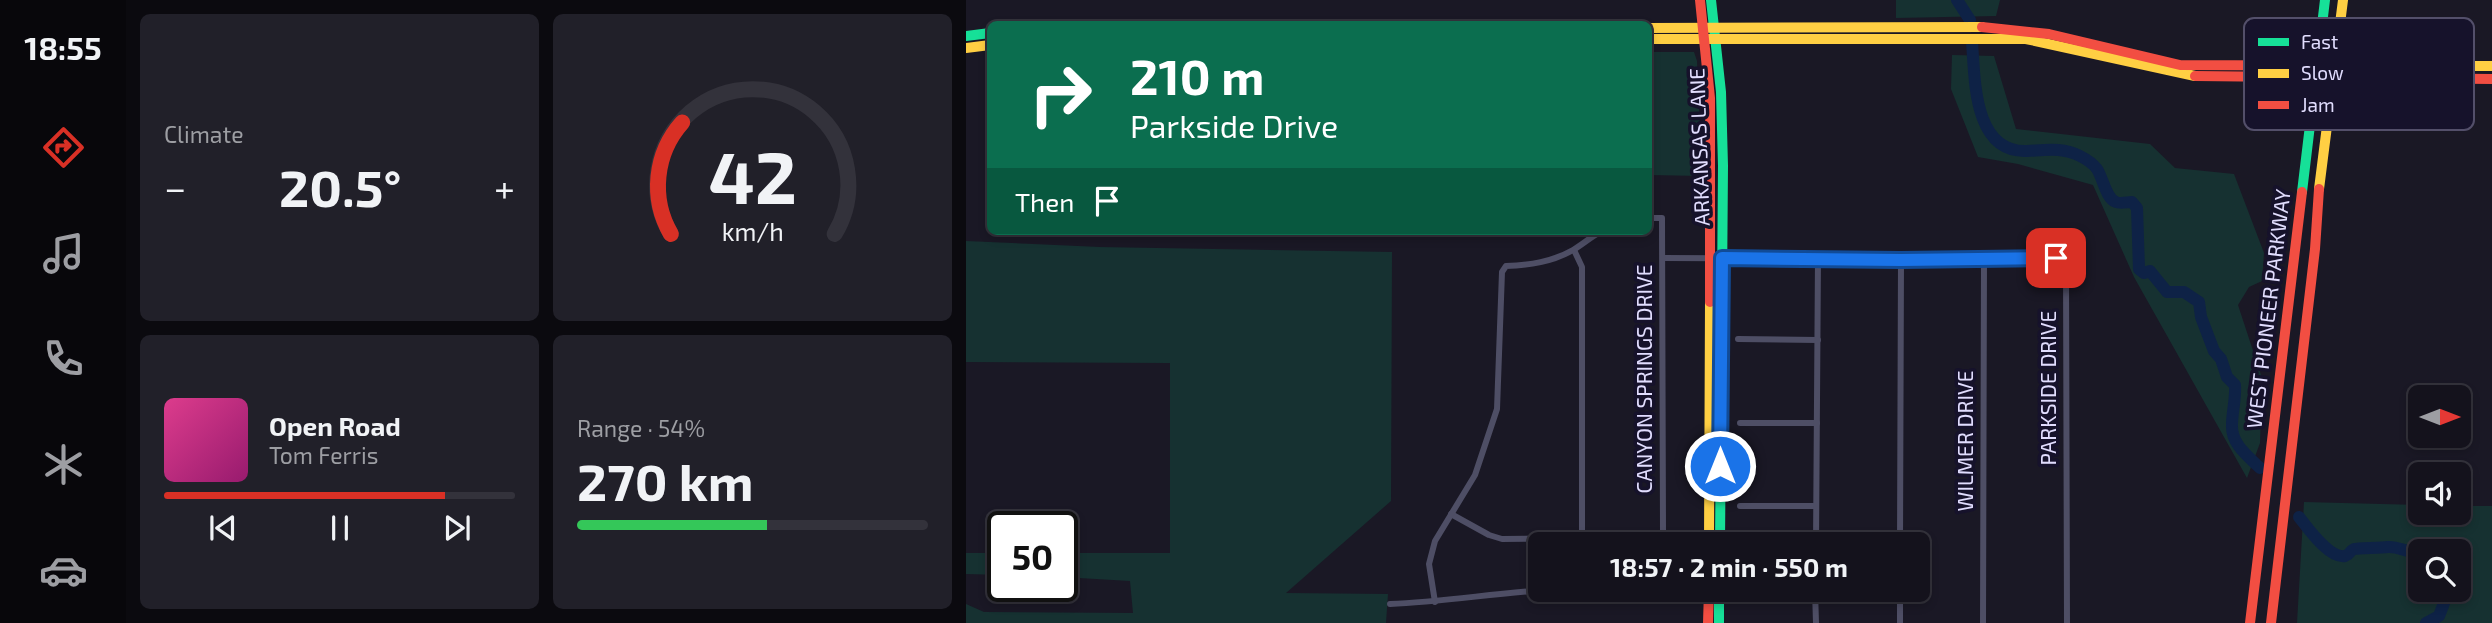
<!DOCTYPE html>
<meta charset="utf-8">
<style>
body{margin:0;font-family:"Exo 2",sans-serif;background:#212029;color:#f1f3f6;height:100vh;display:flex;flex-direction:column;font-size:26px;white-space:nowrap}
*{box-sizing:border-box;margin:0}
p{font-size:23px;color:#9d9ea3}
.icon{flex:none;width:38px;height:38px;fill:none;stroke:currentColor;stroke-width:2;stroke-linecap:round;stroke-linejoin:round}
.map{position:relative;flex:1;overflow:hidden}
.panel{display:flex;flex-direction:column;gap:14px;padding:14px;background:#0b0a0f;width:840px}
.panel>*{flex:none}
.hud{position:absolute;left:21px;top:21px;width:665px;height:214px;border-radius:10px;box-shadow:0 4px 10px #0003,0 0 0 2px #33323b;background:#0b6e4f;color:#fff;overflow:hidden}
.needle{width:46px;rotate:90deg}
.fabs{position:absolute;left:1442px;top:385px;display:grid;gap:14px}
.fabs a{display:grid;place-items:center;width:63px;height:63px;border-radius:10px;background:#14121c;box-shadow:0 4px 10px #0003,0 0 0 2px #33323b;font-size:35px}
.speed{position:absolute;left:21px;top:511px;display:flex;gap:14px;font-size:35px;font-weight:700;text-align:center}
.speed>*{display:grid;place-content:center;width:91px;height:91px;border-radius:50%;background:#14121c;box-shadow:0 4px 10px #0003,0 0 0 2px #33323b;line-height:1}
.speed .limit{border:4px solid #111;border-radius:10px;background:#fff;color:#111}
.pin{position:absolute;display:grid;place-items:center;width:60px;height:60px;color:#fff;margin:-30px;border-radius:14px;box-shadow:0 4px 10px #0006}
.me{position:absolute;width:77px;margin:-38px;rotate:0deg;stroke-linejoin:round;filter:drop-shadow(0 0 5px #0008)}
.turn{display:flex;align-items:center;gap:24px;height:147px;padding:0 28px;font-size:32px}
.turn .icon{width:91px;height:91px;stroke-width:2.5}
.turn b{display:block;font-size:49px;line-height:60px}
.then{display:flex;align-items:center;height:66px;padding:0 28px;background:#0003;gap:14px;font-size:26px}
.big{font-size:52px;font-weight:700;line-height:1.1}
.panel .widget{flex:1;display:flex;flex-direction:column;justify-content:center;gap:10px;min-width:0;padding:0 24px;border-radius:10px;background:#212029}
.panel .dial{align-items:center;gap:0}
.dial svg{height:182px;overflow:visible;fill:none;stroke:#33323b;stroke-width:7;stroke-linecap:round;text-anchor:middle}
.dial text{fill:#f1f3f6;stroke:none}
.song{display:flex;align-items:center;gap:21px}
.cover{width:84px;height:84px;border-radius:10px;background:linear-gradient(135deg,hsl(330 70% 55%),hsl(320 70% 35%))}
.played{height:7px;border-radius:4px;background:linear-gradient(90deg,#d93025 80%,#33323b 80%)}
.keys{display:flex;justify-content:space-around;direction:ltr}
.heat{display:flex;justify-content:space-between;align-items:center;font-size:38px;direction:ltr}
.charge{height:10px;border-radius:5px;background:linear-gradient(90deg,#34c759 54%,#33323b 0)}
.panel .tiles{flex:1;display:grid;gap:14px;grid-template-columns:repeat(2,1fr)}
.trip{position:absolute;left:562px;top:532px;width:402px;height:70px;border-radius:10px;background:#14121c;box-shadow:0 4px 10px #0003,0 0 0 2px #33323b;font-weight:700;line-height:70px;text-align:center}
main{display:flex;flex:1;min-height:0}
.menu{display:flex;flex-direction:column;width:126px;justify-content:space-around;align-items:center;background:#08070b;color:#9d9ea3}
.menu .icon{width:49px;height:49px}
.menu .current{color:#d93025}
.menu b{font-size:32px;color:#f1f3f6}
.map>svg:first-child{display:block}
</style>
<main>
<nav class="menu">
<b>18:55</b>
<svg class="icon current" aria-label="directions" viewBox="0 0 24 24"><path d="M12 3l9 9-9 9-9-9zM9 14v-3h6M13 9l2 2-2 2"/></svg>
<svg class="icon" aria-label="music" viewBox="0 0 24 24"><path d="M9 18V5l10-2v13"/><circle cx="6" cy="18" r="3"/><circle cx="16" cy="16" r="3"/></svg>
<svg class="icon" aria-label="phone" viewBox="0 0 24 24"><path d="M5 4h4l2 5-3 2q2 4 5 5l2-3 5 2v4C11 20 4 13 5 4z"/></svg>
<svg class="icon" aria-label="climate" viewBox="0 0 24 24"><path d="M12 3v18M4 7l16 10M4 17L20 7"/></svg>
<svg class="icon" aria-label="car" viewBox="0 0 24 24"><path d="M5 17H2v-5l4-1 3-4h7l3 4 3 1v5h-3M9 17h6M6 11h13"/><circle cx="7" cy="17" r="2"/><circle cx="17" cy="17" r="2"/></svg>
</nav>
<section class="panel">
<div class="tiles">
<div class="widget"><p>Climate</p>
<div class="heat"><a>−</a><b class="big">20.5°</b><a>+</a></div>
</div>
<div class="widget dial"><svg viewBox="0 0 100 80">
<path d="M14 69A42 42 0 1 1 86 69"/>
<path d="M14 69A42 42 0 0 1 19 20" stroke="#d93025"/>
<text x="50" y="56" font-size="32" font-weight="700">42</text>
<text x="50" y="72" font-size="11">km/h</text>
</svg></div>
<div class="widget">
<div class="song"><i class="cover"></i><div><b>Open Road</b><p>Tom Ferris</p></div></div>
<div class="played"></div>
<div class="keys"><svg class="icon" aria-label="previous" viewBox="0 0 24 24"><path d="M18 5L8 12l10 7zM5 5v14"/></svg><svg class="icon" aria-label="pause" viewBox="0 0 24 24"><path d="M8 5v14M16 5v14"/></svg><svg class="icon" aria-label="next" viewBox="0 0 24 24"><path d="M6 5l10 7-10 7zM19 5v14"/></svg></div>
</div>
<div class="widget"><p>Range · 54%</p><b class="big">270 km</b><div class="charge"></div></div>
</div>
</section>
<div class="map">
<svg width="1526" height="623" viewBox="0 0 1526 623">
<rect width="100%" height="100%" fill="#1a1825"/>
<g fill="#163131" fill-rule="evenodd">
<polygon points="930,0 1034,0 1030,16 930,18"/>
<polygon points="683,52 728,52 731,61 736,176 683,175"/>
<polygon points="986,55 1028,56 1050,129 1184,144 1209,168 1268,174 1298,253 1296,281 1283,287 1272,305 1296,378 1294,443 1281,478 1168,277 1127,185 1052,164 1012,157 985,89"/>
<polygon points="0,241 134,247 426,252 425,501 320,593 422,594 420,623 0,623 0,604 18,612 167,613 164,581 96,577 96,553 204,553 204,363 0,362"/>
<path d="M 1338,502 L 1454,505 L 1454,513 L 1493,513 L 1493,506 L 1526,506 L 1526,623 L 1331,623 ZM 1454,551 L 1493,551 L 1493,590 L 1454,590 Z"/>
<polygon points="0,553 37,553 37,575 0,574"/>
</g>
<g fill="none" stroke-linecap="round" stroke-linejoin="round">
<g stroke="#0e2246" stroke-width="12">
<polyline points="991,0 1004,20"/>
<path d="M 1006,42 C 1009,79 1007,153 1061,151 C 1080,150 1097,147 1114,156 C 1120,159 1128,165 1131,169 C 1137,178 1140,199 1150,202 C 1154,204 1162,202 1166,202 L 1171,208 L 1173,269 L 1178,273 L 1184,271 L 1201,292 L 1218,292 L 1233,302 L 1235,317 L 1248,351 L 1255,359 L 1261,377 L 1269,385 C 1270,399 1266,412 1266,425 C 1265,444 1282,456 1294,468"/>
<path d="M 1333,517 C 1341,527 1363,559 1379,556 C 1385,554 1382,552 1388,549 C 1392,548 1414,548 1422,547 C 1433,546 1442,554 1454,552"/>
<polyline points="1460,623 1473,616 1483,590"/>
</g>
<g stroke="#4e4e65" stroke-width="6">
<polyline points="608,250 616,267 616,539"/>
<polyline points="697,258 1096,260 1100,266 1101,623"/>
<polyline points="772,339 852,340"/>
<polyline points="774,423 851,423"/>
<polyline points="774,506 850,506"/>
<polyline points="485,514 523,535 536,539 694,538 697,531 696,218 682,218"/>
<polyline points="850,544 852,257"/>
<polyline points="934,544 935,260"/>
<polyline points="849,590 850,623"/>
<path d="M 469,602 L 463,564 L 469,541 L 509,475 L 531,409 L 536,272 L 540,266 C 564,265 586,262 607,250 C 617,244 626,236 636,231"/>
<path d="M 424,604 C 477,602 529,593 581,590"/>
<polyline points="934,623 934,590"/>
<polyline points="1017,623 1018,259"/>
</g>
<g stroke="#16e098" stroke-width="10">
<polyline points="745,0 755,92 757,166 754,544"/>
<polyline points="0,36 24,33"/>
<polyline points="1374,40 1375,50 1390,61 1421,66"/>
<polyline points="1328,67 1339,59 1351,36"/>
<polyline points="1363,117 1381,87 1396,77"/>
<polyline points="1336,192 1359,0"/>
<polyline points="753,590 753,623"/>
</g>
<g stroke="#ffcf43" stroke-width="10">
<polyline points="682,28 1016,27"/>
<polyline points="682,39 1060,39 1229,76"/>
<polyline points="0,48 24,45"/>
<polyline points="1415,66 1526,66"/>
<polyline points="1313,77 1332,89 1346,107"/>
<polyline points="1353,189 1377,0"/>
<polyline points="743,544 744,302"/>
</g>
<g stroke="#f24e42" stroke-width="10">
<polyline points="734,0 744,98 744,302"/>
<polyline points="1016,27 1083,34 1214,65 1399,66"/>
<polyline points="1229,76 1526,79"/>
<polyline points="742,623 743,590"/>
<polyline points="1284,623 1336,192"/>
<polyline points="1305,623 1349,249 1353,189"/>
</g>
</g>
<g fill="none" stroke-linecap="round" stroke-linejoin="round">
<g stroke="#114b97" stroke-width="18">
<polyline id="route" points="754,466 756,258 935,260 1090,258"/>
</g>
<use href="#route" stroke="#1a73e8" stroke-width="12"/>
</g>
<g text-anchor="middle" stroke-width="7" stroke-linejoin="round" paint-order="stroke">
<g font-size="21" fill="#e1ddfe" stroke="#16122b">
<text transform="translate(734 147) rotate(-92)" y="7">ARKANSAS LANE</text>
<text transform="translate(1303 309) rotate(-83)" y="7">WEST PIONEER PARKWAY</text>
<text transform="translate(679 379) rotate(-90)" y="7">CANYON SPRINGS DRIVE</text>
<text transform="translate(1083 388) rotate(-90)" y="7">PARKSIDE DRIVE</text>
<text transform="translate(1000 441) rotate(-90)" y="7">WILMER DRIVE</text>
</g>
</g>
<rect x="1278" y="18" width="230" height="112" rx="10" fill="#16122b" stroke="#534f6a" stroke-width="2"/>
<rect x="1292" y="38" width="31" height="8" fill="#16e098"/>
<rect x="1292" y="69" width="31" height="9" fill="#ffcf43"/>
<rect x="1292" y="101" width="31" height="8" fill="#f24e42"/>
<g font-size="19" fill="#e1ddfe">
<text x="1335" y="49">Fast</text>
<text x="1335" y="80">Slow</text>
<text x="1335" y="112">Jam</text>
</g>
</svg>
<div class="fabs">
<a><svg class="needle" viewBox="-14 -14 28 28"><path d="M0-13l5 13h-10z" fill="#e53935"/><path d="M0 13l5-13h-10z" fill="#9d9ea3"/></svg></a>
<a><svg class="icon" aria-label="sound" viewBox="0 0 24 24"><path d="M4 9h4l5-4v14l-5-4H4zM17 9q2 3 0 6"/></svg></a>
<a><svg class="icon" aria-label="search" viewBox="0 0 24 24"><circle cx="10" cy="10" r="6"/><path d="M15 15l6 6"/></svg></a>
</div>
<div class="speed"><div class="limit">50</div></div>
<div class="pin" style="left:1090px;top:258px;background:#d93025"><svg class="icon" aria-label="arrive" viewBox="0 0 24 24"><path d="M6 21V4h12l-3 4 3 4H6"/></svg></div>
<svg class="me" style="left:754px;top:466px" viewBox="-20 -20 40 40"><circle r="17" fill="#1a73e8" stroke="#fff" stroke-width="3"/><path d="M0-11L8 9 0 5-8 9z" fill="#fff"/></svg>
<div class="trip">18:57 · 2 min · 550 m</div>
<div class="hud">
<div class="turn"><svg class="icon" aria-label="right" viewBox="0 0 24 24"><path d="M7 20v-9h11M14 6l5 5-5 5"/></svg><div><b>210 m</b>Parkside Drive</div></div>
<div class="then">Then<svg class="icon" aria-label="arrive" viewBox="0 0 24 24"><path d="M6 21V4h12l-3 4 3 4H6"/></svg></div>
</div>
</div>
</main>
